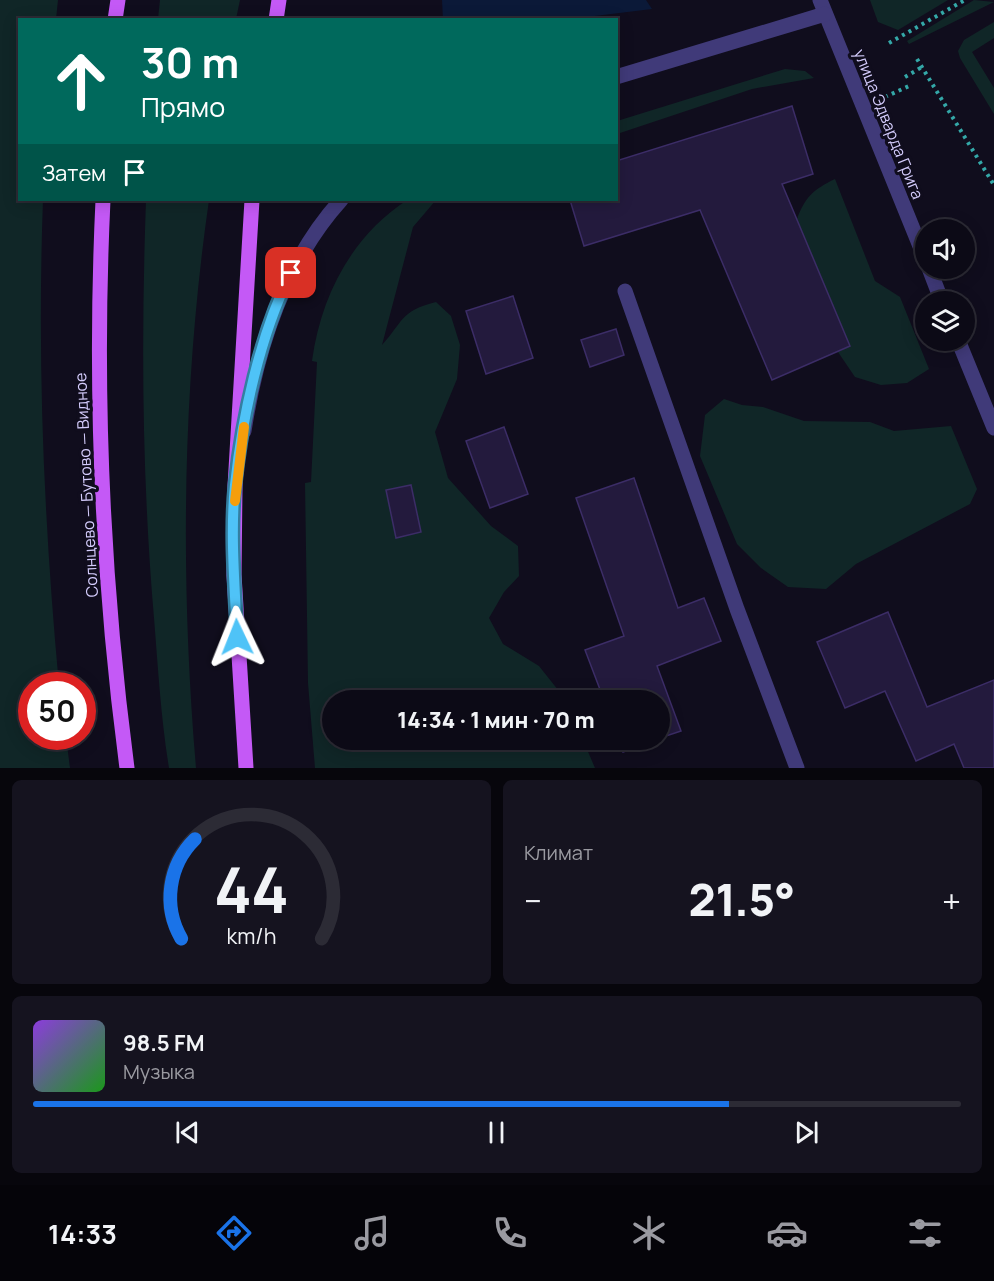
<!DOCTYPE html>
<html lang="ru">
<meta charset="utf-8">
<style>
body{margin:0;font-family:Manrope,sans-serif;background:#15131f;color:#f1f3f6;height:100vh;display:flex;flex-direction:column;font-size:22px;white-space:nowrap}
*{box-sizing:border-box;margin:0}
p{font-size:20px;color:#9a9aa1}
.icon{flex:none;width:33px;height:33px;fill:none;stroke:currentColor;stroke-width:2;stroke-linecap:round;stroke-linejoin:round}
.map{position:relative;height:768px;overflow:hidden}
.drawer{display:flex;flex-direction:column;gap:12px;padding:12px;background:#07060c;flex:1}
.drawer>*{flex:none}
.banner{position:absolute;left:18px;top:18px;width:600px;height:183px;border-radius:0px;box-shadow:0 3px 15px #0003,0 0 0 2px #2c2b35;background:#00695c;color:#fff;overflow:hidden}
.tools{position:absolute;left:915px;top:219px;display:grid;gap:12px}
.tools a{display:grid;place-items:center;width:60px;height:60px;border-radius:50%;background:#0c0a16;box-shadow:0 3px 15px #0003,0 0 0 2px #2c2b35;font-size:30px}
.speed{position:absolute;left:18px;top:672px;display:flex;gap:12px;font-size:30px;font-weight:700;text-align:center}
.speed>*{display:grid;place-content:center;width:78px;height:78px;border-radius:50%;background:#0c0a16;box-shadow:0 3px 15px #0003,0 0 0 2px #2c2b35;line-height:1}
.speed .limit{border:9px solid #d22;background:#fff;color:#111}
.pin{position:absolute;display:grid;place-items:center;width:51px;height:51px;color:#fff;margin:-26px;border-radius:12px;box-shadow:0 3px 9px #0006}
.me{position:absolute;width:66px;margin:-33px;rotate:358deg;stroke-linejoin:round;filter:drop-shadow(0 0 4px #0008)}
.turn{display:flex;align-items:center;gap:21px;height:126px;padding:0 24px;font-size:27px}
.turn .icon{width:78px;height:78px;stroke-width:2.5}
.turn b{display:block;font-size:42px;line-height:51px}
.then{display:flex;align-items:center;height:57px;padding:0 24px;background:#0003;gap:12px;font-size:22px}
.big{font-size:45px;font-weight:800;line-height:1.1}
.drawer .tile{flex:1;display:flex;flex-direction:column;justify-content:center;gap:9px;min-width:0;padding:0 21px;border-radius:9px;background:#15131f}
.drawer .dial{align-items:center;gap:0}
.dial svg{height:156px;overflow:visible;fill:none;stroke:#2c2b35;stroke-width:7;stroke-linecap:round;text-anchor:middle}
.dial text{fill:#f1f3f6;stroke:none}
.song{display:flex;align-items:center;gap:18px}
.cover{width:72px;height:72px;border-radius:9px;background:linear-gradient(135deg,hsl(270 70% 55%),hsl(120 70% 35%))}
.played{height:6px;border-radius:3px;background:linear-gradient(90deg,#1a73e8 75%,#2c2b35 75%)}
.keys{display:flex;justify-content:space-around;direction:ltr}
.heat{display:flex;justify-content:space-between;align-items:center;font-size:33px;direction:ltr}
.drawer .tiles{flex:1;display:grid;gap:12px;grid-template-columns:1fr 1fr}
.tile:last-child{grid-column:span 2}
.trip{position:absolute;left:322px;top:690px;width:348px;height:60px;border-radius:30px;background:#0c0a16;box-shadow:0 3px 15px #0003,0 0 0 2px #2c2b35;font-weight:800;line-height:60px;text-align:center}
.tab-bar{display:flex;height:96px;justify-content:space-around;align-items:center;background:#050409;color:#9a9aa1}
.tab-bar .icon{width:42px;height:42px}
.tab-bar .current{color:#1a73e8}
.tab-bar b{font-size:27px;color:#f1f3f6}
.map>svg:first-child{display:block}
</style>
<div class="map">
<svg width="994" height="768" viewBox="0 0 994 768">
<rect width="100%" height="100%" fill="#100d1d"/>
<g fill="#102627">
<path d="M 0,0 L 58,0 L 56,19 L 20,20 L 20,200 L 43,200 C 37,363 44,523 59,685 L 32,686 L 32,736 L 66,737 L 70,768 L 0,768 Z"/>
<polygon points="160,0 240,0 236,19 158,19"/>
<polygon points="870,0 948,0 898,30 878,22"/>
<polygon points="974,0 994,2 909,44 907,41"/>
<polygon points="994,22 994,38 972,52 994,88 994,114 960,58 958,51 964,40"/>
<polygon points="785,69 805,71 814,78 752,89 617,134 617,121"/>
<path d="M 835,179 L 875,281 L 900,297 L 929,369 L 907,383 L 881,385 L 855,377 L 838,352 L 850,346 L 797,219 C 805,197 814,189 835,179 Z"/>
<path d="M 146,200 L 209,200 C 182,387 180,579 196,768 L 169,768 C 161,719 158,668 154,618 C 142,478 141,340 146,200 Z"/>
<path d="M 407,200 L 436,200 L 413,227 L 382,345 C 403,322 400,311 436,302 L 451,316 L 460,345 L 457,379 L 435,432 L 448,478 L 491,526 L 518,546 L 519,576 L 504,592 L 489,618 L 503,644 L 539,666 L 566,700 L 333,700 L 333,740 L 583,740 L 595,768 L 315,768 L 308,683 L 305,483 L 311,482 L 317,362 L 312,361 C 321,296 351,237 407,200 Z"/>
<polygon points="724,399 742,405 763,407 804,421 870,422 894,431 951,426 977,489 970,504 856,564 826,589 788,587 761,568 737,544 700,456 705,415"/>
</g>
<polygon fill="#0b1938" points="442,0 646,0 652,9 562,20 443,20"/>
<g fill="#231a3d" stroke="#3c2d67" stroke-width="1.5">
<polygon points="792,106 813,174 782,184 850,346 772,380 700,210 584,246 570,200 616,200 616,161"/>
<polygon points="513,296 533,358 486,374 466,311"/>
<polygon points="616,329 624,355 590,367 581,340"/>
<polygon points="504,427 528,494 490,508 466,441"/>
<polygon points="634,478 678,608 704,598 721,641 657,666 681,731 660,738 660,700 604,700 585,650 624,636 576,498"/>
<polygon points="411,485 421,532 396,538 386,490"/>
<polygon points="888,612 927,707 994,680 994,768 964,768 954,744 916,761 885,691 845,708 817,642"/>
<polygon points="618,740 657,740 623,752"/>
</g>
<g fill="none" stroke-linecap="round" stroke-linejoin="round">
<g stroke="#34a8a8" stroke-width="4" stroke-dasharray="3 4.5" stroke-linecap="butt">
<polyline points="889,43 965,0"/>
<polyline points="917,59 994,185"/>
<polyline points="905,77 922,67"/>
<polyline points="885,97 909,86"/>
</g>
<g stroke="#403a79" stroke-width="15">
<polyline points="820,0 926,261"/>
<polyline points="616,77 825,14"/>
<polyline points="929,268 942,302"/>
<polyline points="625,291 737,609 797,768"/>
<polyline points="958,340 994,428"/>
<path d="M 244,431 C 257,348 284,263 341,200"/>
</g>
<g stroke="#c459f6" stroke-width="15">
<polyline points="115,20 118,0"/>
<polyline points="276,20 279,0"/>
<path d="M 103,200 C 94,390 102,579 127,768"/>
<polyline points="246,768 234,575 235,486 252,200"/>
</g>
</g>
<g fill="none" stroke-linecap="round" stroke-linejoin="round">
<g stroke="#337fa1" stroke-width="15">
<path id="route" d="M 237,637 C 235,587 230,535 235,485 C 242,418 260,334 291,273"/>
</g>
<use href="#route" stroke="#4fc3f7" stroke-width="10"/>
<polyline stroke="#f59e0b" stroke-width="10" points="235,501 244,427"/>
</g>
<g text-anchor="middle" stroke-width="6" stroke-linejoin="round" paint-order="stroke">
<g font-size="16" fill="#d4ccfc" stroke="#100d1d">
<text transform="translate(889 124) rotate(68)" y="6">улица Эдварда Грига</text>
<text transform="translate(86 485) rotate(-93)" y="6">Солнцево — Бутово — Видное</text>
</g>
</g>
</svg>
<div class="tools">
<a><svg class="icon" aria-label="sound" viewBox="0 0 24 24"><path d="M4 9h4l5-4v14l-5-4H4zM17 9q2 3 0 6"/></svg></a>
<a><svg class="icon" aria-label="layers" viewBox="0 0 24 24"><path d="M12 4l9 5-9 5-9-5zM3 14l9 5 9-5"/></svg></a>
</div>
<div class="speed"><div class="limit">50</div></div>
<div class="pin" style="left:291px;top:273px;background:#d93025"><svg class="icon" aria-label="arrive" viewBox="0 0 24 24"><path d="M6 21V4h12l-3 4 3 4H6"/></svg></div>
<svg class="me" style="left:237px;top:637px" viewBox="-20 -20 40 40"><path d="M0-17L14 15 0 8-14 15z" fill="#4fc3f7" stroke="#fff" stroke-width="4"/></svg>
<div class="trip">14:34 · 1 мин · 70 m</div>
<div class="banner">
<div class="turn"><svg class="icon" aria-label="ahead" viewBox="0 0 24 24"><path d="M12 20V5M6 11l6-6 6 6"/></svg><div><b>30 m</b>Прямо</div></div>
<div class="then">Затем<svg class="icon" aria-label="arrive" viewBox="0 0 24 24"><path d="M6 21V4h12l-3 4 3 4H6"/></svg></div>
</div>
</div>
<section class="drawer">
<div class="tiles">
<div class="tile dial"><svg viewBox="0 0 100 80">
<path d="M14 69A42 42 0 1 1 86 69"/>
<path d="M14 69A42 42 0 0 1 21 18" stroke="#1a73e8"/>
<text x="50" y="56" font-size="32" font-weight="700">44</text>
<text x="50" y="72" font-size="11">km/h</text>
</svg></div>
<div class="tile"><p>Климат</p>
<div class="heat"><a>−</a><b class="big">21.5°</b><a>+</a></div>
</div>
<div class="tile">
<div class="song"><i class="cover"></i><div><b>98.5 FM</b><p>Музыка</p></div></div>
<div class="played"></div>
<div class="keys"><svg class="icon" aria-label="previous" viewBox="0 0 24 24"><path d="M18 5L8 12l10 7zM5 5v14"/></svg><svg class="icon" aria-label="pause" viewBox="0 0 24 24"><path d="M8 5v14M16 5v14"/></svg><svg class="icon" aria-label="next" viewBox="0 0 24 24"><path d="M6 5l10 7-10 7zM19 5v14"/></svg></div>
</div>
</div>
</section>
<nav class="tab-bar">
<b>14:33</b>
<svg class="icon current" aria-label="directions" viewBox="0 0 24 24"><path d="M12 3l9 9-9 9-9-9zM9 14v-3h6M13 9l2 2-2 2"/></svg>
<svg class="icon" aria-label="music" viewBox="0 0 24 24"><path d="M9 18V5l10-2v13"/><circle cx="6" cy="18" r="3"/><circle cx="16" cy="16" r="3"/></svg>
<svg class="icon" aria-label="phone" viewBox="0 0 24 24"><path d="M5 4h4l2 5-3 2q2 4 5 5l2-3 5 2v4C11 20 4 13 5 4z"/></svg>
<svg class="icon" aria-label="climate" viewBox="0 0 24 24"><path d="M12 3v18M4 7l16 10M4 17L20 7"/></svg>
<svg class="icon" aria-label="car" viewBox="0 0 24 24"><path d="M5 17H2v-5l4-1 3-4h7l3 4 3 1v5h-3M9 17h6M6 11h13"/><circle cx="7" cy="17" r="2"/><circle cx="17" cy="17" r="2"/></svg>
<svg class="icon" aria-label="filters" viewBox="0 0 24 24"><path d="M4 7h16M4 17h16"/><circle cx="9" cy="7" r="2"/><circle cx="15" cy="17" r="2"/></svg>
</nav>
